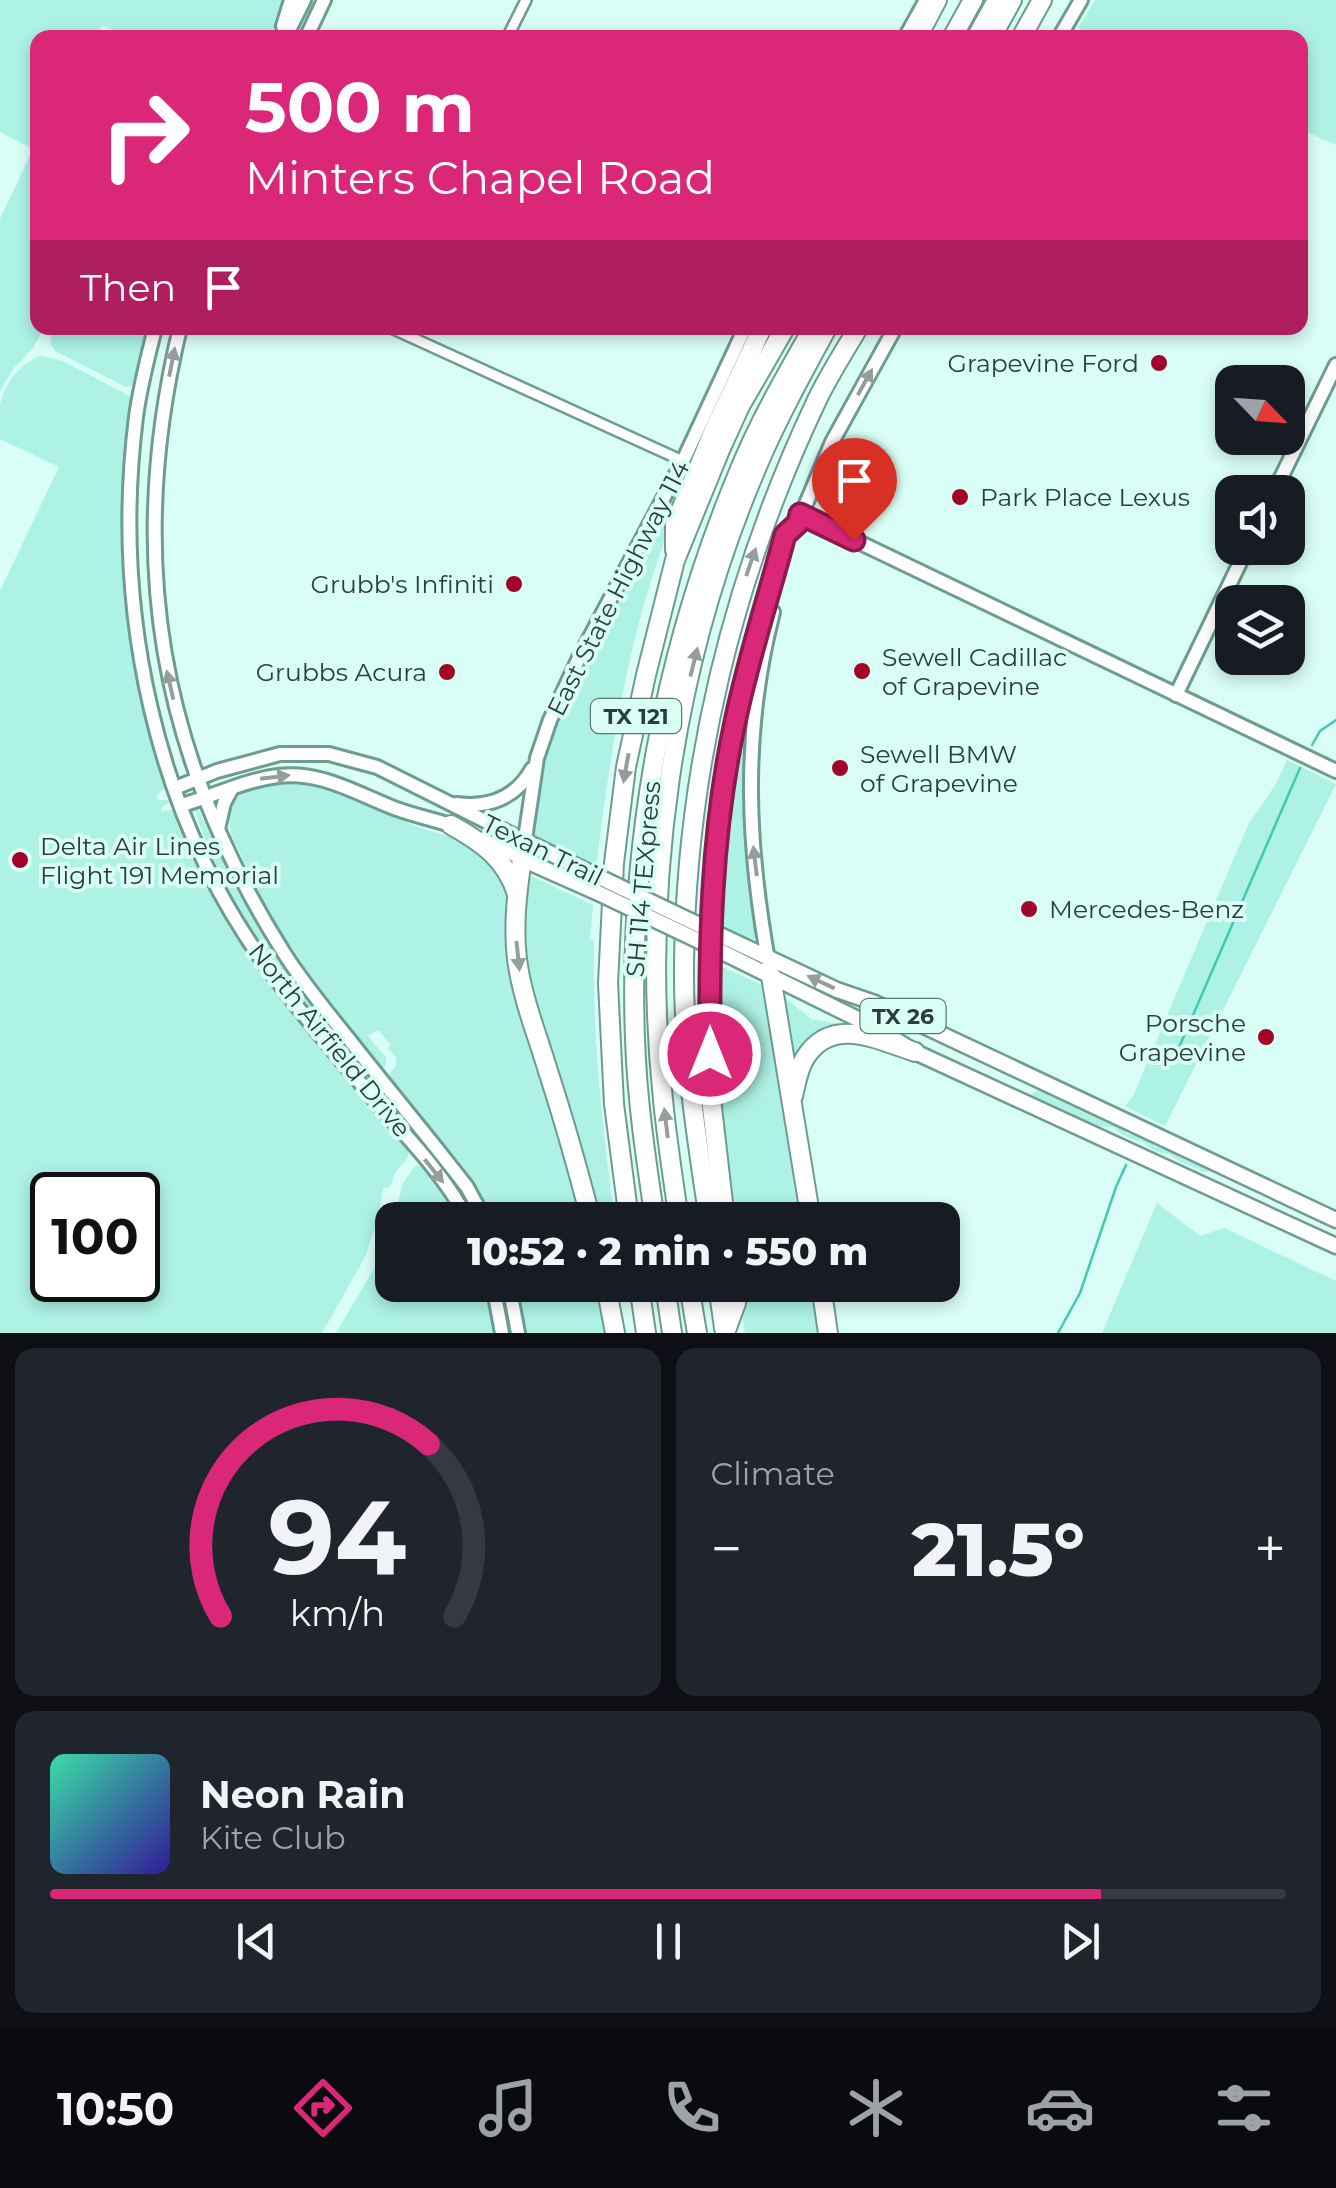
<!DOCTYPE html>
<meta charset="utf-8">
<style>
body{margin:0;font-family:Montserrat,sans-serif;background:#20242c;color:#f1f3f6;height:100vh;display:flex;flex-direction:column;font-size:38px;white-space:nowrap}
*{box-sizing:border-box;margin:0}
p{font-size:32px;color:#9ea1a6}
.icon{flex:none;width:55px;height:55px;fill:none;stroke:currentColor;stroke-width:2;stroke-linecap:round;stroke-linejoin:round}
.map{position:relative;height:1333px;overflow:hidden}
.panel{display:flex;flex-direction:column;gap:15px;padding:15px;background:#0d0f14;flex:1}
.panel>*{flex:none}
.guide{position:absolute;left:30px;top:30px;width:1278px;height:305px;border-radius:20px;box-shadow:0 5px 15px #0003;background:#db2777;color:#fff;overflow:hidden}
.needle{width:65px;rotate:115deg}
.buttons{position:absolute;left:1215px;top:365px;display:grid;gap:20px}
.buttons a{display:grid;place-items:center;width:90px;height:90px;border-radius:20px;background:#171b24;box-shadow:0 5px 15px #0003;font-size:50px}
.speed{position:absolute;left:30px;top:1172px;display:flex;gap:20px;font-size:50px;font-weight:700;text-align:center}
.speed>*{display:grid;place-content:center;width:130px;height:130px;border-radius:50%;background:#171b24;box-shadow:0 5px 15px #0003;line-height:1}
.speed .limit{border:5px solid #111;border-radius:15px;background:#fff;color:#111}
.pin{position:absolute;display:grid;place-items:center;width:85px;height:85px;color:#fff;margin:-102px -42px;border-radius:50% 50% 50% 0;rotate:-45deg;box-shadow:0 0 10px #0007}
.pin .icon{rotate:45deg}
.me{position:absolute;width:110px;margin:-55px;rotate:0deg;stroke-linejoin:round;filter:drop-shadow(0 0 8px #0008)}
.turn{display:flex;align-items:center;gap:35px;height:210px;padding:0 50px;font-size:45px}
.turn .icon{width:130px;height:130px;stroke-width:2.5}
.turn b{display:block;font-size:70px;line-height:85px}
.then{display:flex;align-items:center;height:95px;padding:0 50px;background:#0003;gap:20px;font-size:38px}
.big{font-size:75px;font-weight:800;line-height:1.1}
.panel .widget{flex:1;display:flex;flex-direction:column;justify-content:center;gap:15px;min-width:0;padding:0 35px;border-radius:20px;background:#20242c}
.panel .dial{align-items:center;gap:0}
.dial svg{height:260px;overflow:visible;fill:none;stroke:#363941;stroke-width:7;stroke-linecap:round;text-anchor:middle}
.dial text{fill:#f1f3f6;stroke:none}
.song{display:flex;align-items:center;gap:30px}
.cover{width:120px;height:120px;border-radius:15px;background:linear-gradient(135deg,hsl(160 70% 55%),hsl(250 70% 35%))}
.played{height:10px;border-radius:5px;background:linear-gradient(90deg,#db2777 85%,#363941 85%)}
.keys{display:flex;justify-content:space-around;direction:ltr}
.heat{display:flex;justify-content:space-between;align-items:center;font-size:55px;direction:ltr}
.panel .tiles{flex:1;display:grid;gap:15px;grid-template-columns:1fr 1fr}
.widget:last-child{grid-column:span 2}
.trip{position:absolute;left:375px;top:1202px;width:585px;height:100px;border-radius:20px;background:#171b24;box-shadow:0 5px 15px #0003;font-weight:800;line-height:100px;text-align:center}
.dock{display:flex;height:160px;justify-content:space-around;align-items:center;background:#090b0e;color:#9ea1a6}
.dock .icon{width:70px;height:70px}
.dock .active{color:#db2777}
.dock b{font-size:45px;color:#f1f3f6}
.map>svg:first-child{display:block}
</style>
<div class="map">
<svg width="1336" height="1333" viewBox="0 0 1336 1333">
<rect width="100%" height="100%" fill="#d9fef6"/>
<g fill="#adf2e5" fill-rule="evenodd">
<polygon points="0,0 286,0 284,15 272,37 129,37 102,25 96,37 38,38 38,328 44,328 33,348 13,369 0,391 0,219 33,149 0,132"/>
<polygon points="1095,0 1336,0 1336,145 1300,129 1300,38 1099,37 1078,28"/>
<path d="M 53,328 L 149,328 L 137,385 L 126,387 L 55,351 C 48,343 50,337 53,328 Z"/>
<path d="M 41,356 L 63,361 L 131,397 L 133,404 L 132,631 L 140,683 L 154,744 L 166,780 L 165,787 L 156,796 L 158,800 L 170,800 L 169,803 L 161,807 L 162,812 L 173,809 L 179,811 C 202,863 224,915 257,962 C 302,1028 357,1087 408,1148 C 411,1159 404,1161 398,1169 C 394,1174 392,1181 390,1187 L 383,1188 L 378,1218 L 365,1257 L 322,1333 L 0,1333 L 0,591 L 59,467 L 0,439 C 0,428 0,415 0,405 C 4,384 21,362 41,356 ZM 52,1195 L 138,1195 L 138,1280 L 52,1280 Z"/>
<path d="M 697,452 C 679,502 659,552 644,604 C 620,689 607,779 596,867 L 533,839 L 538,785 L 551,734 Z"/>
<path d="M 750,694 C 742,746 740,798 746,851 C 749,879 755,908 759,936 L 751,940 L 717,925 L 718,874 L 738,729 Z"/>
<polygon points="1287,760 1336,784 1165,1126 1125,1106 1133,1096 1248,825 1276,784"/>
<path d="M 283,781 L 321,786 L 346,795 L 415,826 L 457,839 L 483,852 L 510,885 L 513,928 L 585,1220 L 495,1220 L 466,1170 L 388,1076 L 396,1066 L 396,1058 L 388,1048 L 391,1045 L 378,1030 L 368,1036 L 386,1057 L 386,1065 L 382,1069 L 337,1015 L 275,925 L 232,837 L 227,812 C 239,787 257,785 283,781 Z"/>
<path d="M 197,807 L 237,891 L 285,961 L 423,1140 L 419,1139 L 283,979 C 247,927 212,871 195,809 Z"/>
<path d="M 527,874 L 593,905 L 590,939 L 594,941 C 592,1035 602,1127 615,1220 L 595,1220 L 533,1010 L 521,941 Z"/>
<polygon points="716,964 762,985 800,1220 728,1220 719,1135"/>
<polygon points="783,996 811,1019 845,1025 795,1071"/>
<path d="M 1040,1089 L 1123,1128 L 1127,1134 C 1139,1135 1149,1139 1156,1147 C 1171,1148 1174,1155 1185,1160 C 1191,1163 1201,1165 1208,1169 L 1209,1172 L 1202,1172 L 1199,1169 C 1187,1165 1179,1162 1169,1154 C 1158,1154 1150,1149 1142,1141 C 1130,1140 1122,1135 1113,1127 C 1089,1129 1048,1105 1024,1095 L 1030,1095 Z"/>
<path d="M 416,1165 C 438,1171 451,1201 462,1220 L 393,1220 L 403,1183 Z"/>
<polygon points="1157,1203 1200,1236 1224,1228 1336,1281 1336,1333 1102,1333"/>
<polygon points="392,1221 392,1285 488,1285 497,1333 336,1333 375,1267"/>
<polygon points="519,1285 600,1285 610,1333 526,1333"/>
<polygon points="738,1285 818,1285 825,1333 745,1333"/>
</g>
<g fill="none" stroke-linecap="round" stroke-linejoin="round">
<g stroke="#44c7b5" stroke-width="2.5">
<polyline points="1312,745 1320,731 1336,720"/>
<polyline points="1177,1052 1300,768"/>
<polyline points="1058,1333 1080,1293 1116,1187 1126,1165"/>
</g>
<g stroke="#6e9b92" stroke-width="14">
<g id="street">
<polyline points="507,38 526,0"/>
<polyline points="391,328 683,461"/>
</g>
</g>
<g stroke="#6e9b92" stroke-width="18">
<g id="secondary">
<polyline points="283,26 291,0"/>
<polyline points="285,38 304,0"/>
<polyline points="306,38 324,0"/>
<polyline points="905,38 926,0"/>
<polyline points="1059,38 1081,0"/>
<path d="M 155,328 C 148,357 140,386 136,417 C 112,608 154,815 270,971 C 306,1020 346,1066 385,1112 C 415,1145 447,1180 468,1220"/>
<path d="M 180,328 C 125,556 159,755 284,953 C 303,983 326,1011 348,1038 C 387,1088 428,1136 467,1187 L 485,1220"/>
<polyline points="1274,492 1336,365"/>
<polyline points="800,514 1336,771"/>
<polyline points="795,530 832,442 895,328"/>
<polyline points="1176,695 1247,548"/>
<polyline points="175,788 217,771 280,754 329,754 377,767 525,841"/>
<path d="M 456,804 C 488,808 516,798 532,769"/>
<path d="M 182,805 C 214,796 245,780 278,776 C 319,771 352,791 389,806 C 410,815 434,819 456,827"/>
<polyline points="218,829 224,803 232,788"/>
<polyline points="483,839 522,859 537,758 550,720 578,660 683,461 745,328"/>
<path d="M 771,976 C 747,851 741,736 773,612"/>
<polyline points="493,1285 502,1333"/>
<polyline points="509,1285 518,1333"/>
</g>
</g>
<g stroke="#6e9b92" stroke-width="19">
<g id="primary">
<polyline points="525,841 595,875"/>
<polyline points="522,859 594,891"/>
<polyline points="718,934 837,990 875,1003 1336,1220"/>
<polyline points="718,950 878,1029 915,1052 1336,1246"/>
</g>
</g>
<g stroke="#6e9b92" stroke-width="22">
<g id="highway">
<polyline points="917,38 937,0"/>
<polyline points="952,38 973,0"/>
<polyline points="976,38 997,0"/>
<polyline points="991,38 1012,0"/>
<polyline points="1021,38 1042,0"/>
<polyline points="675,550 675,524 715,428 762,328"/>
<path d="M 451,825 C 482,842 506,859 517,894"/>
<path d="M 522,859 C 517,892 513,926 517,959 C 522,998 537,1034 548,1071 C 564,1120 578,1170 591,1220"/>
<polyline points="771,976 811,1220"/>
<path d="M 793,1096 C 796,1084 798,1069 805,1058 C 832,1015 878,1040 915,1052"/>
<polyline points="629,1220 614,1104 608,983 614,863 626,767 646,675 675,560 720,450 740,406 785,328"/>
<path d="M 655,1220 C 646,1160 637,1100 635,1039 C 628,844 664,650 740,469 C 760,420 787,374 813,328"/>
<path d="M 679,1220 C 673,1180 667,1140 663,1100 C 641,888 672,666 756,469 C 776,421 802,374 827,328"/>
<path d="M 709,1220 C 696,1135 683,1050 684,964 C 686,768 733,577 817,400 C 829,375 844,352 858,328"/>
<polyline points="725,1220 710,1090 710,920 713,872 733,728 785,535 797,523"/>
<polyline points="606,1285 615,1333"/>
<polyline points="639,1285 646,1333"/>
<polyline points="665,1285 672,1333"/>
<polyline points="689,1285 697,1333"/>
<polyline points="718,1285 724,1328"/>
<polyline points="821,1285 828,1333"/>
<polyline points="725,1333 736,1303 733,1285"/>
</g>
</g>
<use href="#street" stroke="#fff" stroke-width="9"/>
<use href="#secondary" stroke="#fff" stroke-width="12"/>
<use href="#primary" stroke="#fff" stroke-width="14"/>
<use href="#highway" stroke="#fff" stroke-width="18"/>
<g stroke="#6e9b92" stroke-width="19" stroke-linecap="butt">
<g id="primary-bridge">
<polyline points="595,875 718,934"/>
<polyline points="594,891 718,950"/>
</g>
</g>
<use href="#primary-bridge" stroke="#fff" stroke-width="14"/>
</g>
<defs><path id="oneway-solid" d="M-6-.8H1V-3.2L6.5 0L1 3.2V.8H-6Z" transform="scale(2.5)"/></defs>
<g fill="#959e9c">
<use href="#oneway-solid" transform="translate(172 362) rotate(-79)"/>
<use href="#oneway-solid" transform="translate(865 382) rotate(-61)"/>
<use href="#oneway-solid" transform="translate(751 562) rotate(-71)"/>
<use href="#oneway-solid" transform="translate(694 662) rotate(-76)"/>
<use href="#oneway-solid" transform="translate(170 685) rotate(-103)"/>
<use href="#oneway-solid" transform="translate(626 768) rotate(100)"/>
<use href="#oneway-solid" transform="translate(275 777) rotate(-7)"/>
<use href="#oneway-solid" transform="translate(755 861) rotate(-97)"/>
<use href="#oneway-solid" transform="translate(518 956) rotate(84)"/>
<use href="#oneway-solid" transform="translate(821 982) rotate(-155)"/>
<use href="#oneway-solid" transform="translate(666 1123) rotate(-97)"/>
<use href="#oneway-solid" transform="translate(434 1171) rotate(51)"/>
</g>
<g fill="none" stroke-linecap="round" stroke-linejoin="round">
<g stroke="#8e194d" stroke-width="25">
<path id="route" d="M 710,1054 C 709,944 711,835 734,727 C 747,662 768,599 785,535 L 798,523 L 800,514 L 854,540"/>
</g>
<use href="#route" stroke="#db2777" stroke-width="18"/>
</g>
<g fill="#a20429" stroke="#d9fef6" stroke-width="4">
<circle cx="1159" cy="363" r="10"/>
<circle cx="960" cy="497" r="10"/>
<circle cx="514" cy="584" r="10"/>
<circle cx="862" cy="671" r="10"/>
<circle cx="447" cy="672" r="10"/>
<circle cx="840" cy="768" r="10"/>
<circle cx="20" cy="860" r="10"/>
<circle cx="1029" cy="909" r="10"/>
<circle cx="1266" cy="1037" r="10"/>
</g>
<g text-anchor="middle" stroke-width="8" stroke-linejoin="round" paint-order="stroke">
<g fill="#d9fef6" stroke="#5f7872" stroke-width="2.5">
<rect x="591" y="699" width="90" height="34" rx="8"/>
<rect x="860.5" y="999" width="85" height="34" rx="8"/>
</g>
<g font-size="22" font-weight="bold" fill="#2b3e3a">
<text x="636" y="724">TX 121</text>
<text x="903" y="1024">TX 26</text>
</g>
<g font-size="25" fill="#2b3e3a" stroke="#d9fef6" text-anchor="start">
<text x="1139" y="372" text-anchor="end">Grapevine Ford</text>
<text x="980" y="506">Park Place Lexus</text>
<text x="494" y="593" text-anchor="end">Grubb's Infiniti</text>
<text x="882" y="666">Sewell Cadillac<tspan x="882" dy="29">of Grapevine</tspan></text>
<text x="427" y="681" text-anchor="end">Grubbs Acura</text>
<text x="860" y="763">Sewell BMW<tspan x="860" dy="29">of Grapevine</tspan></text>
<text x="40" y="855">Delta Air Lines<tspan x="40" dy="29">Flight 191 Memorial</tspan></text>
<text x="1049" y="918">Mercedes-Benz</text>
<text x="1246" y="1032" text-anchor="end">Porsche<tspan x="1246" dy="29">Grapevine</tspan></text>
</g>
<g font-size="25" fill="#2b3e3a" stroke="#d9fef6">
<text transform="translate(618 588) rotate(-63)" y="9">East State Highway 114</text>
<text transform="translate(543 850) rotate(26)" y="9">Texan Trail</text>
<text transform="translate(643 879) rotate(-85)" y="9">SH 114 TEXpress</text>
<text transform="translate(330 1040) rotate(51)" y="9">North Airfield Drive</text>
</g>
</g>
</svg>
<div class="buttons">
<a><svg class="needle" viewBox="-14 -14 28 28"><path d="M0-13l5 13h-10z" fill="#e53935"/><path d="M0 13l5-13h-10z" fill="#9ea1a6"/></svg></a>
<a><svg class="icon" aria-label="sound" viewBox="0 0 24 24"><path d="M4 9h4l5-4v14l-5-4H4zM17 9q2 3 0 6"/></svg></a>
<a><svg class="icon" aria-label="layers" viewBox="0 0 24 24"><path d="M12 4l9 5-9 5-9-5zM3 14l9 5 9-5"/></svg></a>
</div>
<div class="speed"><div class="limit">100</div></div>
<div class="pin" style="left:854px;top:540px;background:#d93025"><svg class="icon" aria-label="arrive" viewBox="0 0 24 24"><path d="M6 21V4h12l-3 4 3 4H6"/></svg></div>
<svg class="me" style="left:710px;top:1054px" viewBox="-20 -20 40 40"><circle r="17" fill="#db2777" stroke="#fff" stroke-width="3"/><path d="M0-11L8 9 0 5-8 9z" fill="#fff"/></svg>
<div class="trip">10:52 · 2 min · 550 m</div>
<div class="guide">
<div class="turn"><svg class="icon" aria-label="right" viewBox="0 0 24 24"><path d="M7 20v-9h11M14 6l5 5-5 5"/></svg><div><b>500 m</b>Minters Chapel Road</div></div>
<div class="then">Then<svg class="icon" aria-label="arrive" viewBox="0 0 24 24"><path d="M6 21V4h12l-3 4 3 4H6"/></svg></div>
</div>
</div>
<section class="panel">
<div class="tiles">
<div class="widget dial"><svg viewBox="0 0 100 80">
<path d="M14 69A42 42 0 1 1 86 69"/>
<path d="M14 69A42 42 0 0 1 78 16" stroke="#db2777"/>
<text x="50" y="56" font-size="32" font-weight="700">94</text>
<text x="50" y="72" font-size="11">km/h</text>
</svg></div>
<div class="widget"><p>Climate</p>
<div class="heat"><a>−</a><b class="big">21.5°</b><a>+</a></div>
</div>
<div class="widget">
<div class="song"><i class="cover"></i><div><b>Neon Rain</b><p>Kite Club</p></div></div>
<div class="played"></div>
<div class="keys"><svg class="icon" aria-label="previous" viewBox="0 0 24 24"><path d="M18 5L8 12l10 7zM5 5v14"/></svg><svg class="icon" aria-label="pause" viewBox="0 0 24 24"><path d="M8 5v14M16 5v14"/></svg><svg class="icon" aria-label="next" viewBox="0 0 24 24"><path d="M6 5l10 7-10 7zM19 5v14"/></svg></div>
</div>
</div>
</section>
<nav class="dock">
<b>10:50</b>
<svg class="icon active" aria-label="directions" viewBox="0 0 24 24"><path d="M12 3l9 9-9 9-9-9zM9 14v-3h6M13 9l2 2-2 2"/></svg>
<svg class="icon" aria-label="music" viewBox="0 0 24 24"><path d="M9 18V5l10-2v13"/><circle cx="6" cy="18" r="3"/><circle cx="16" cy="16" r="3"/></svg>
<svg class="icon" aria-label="phone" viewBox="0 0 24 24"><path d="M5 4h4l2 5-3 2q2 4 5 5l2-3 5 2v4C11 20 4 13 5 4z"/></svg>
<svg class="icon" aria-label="climate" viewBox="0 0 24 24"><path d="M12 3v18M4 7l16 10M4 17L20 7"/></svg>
<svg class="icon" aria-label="car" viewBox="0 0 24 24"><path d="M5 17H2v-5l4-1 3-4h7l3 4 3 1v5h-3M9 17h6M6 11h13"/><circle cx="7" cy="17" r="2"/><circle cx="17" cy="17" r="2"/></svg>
<svg class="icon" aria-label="filters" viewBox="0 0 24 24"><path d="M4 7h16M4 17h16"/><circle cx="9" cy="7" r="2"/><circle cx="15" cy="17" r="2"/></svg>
</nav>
